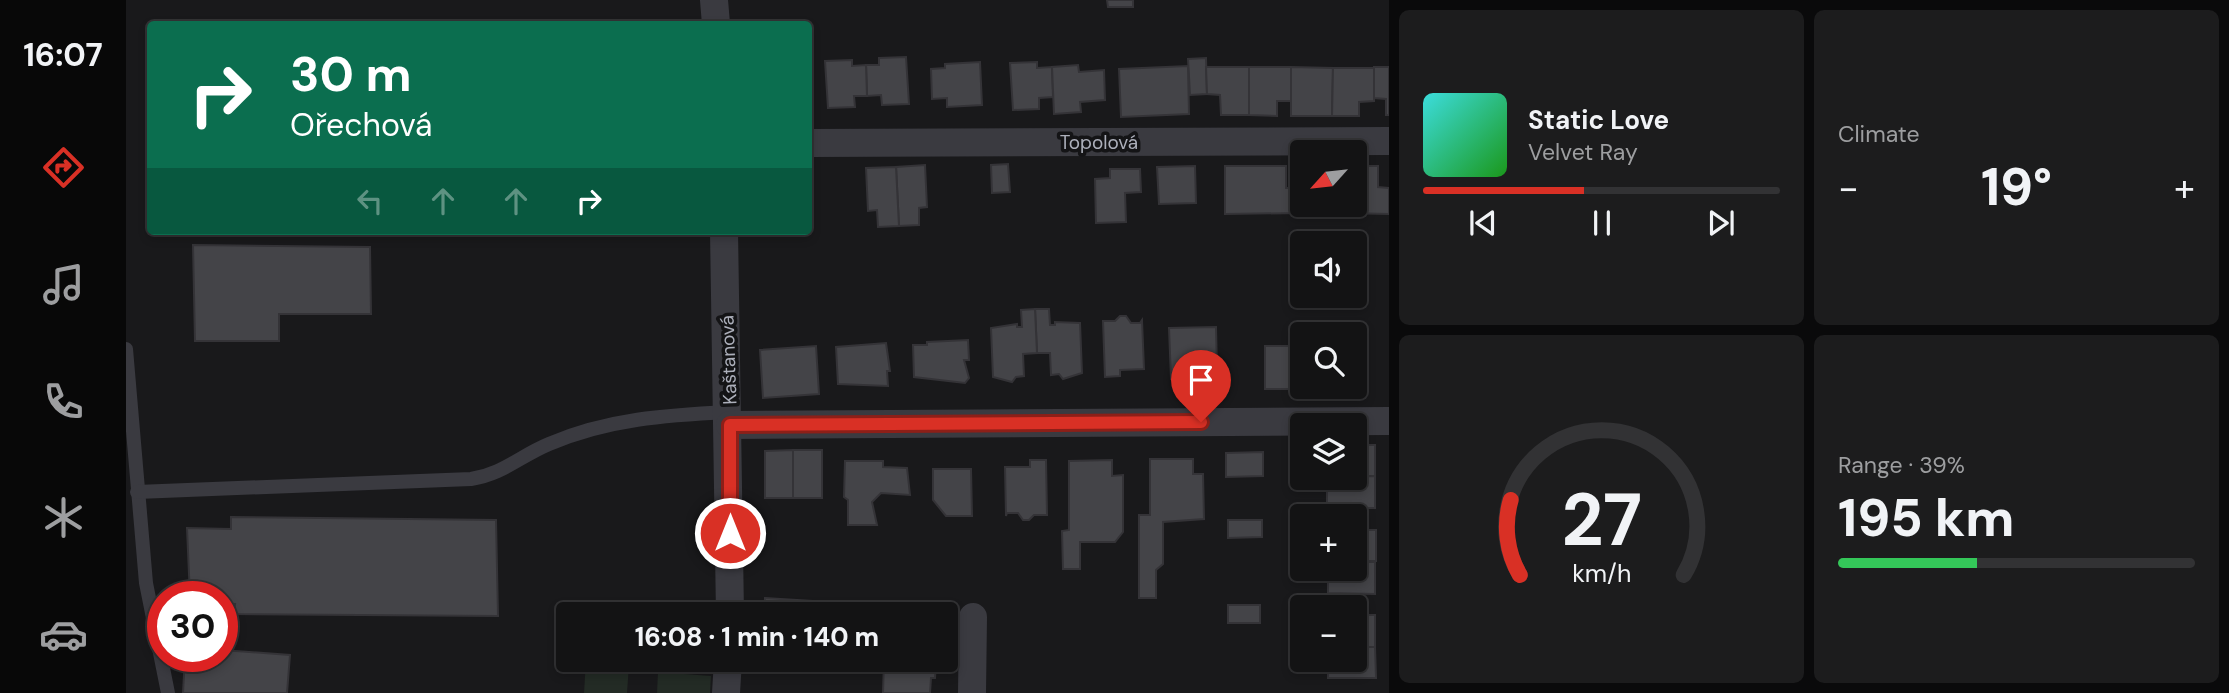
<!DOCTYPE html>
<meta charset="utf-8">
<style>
body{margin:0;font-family:"DM Sans",sans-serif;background:#1c1c1d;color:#f1f3f6;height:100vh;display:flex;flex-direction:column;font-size:26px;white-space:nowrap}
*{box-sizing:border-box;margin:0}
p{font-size:23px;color:#9d9ea0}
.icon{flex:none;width:38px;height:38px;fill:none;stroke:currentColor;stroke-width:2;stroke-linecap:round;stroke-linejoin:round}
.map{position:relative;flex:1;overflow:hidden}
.details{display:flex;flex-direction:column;gap:10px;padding:10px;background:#0a0a0b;width:840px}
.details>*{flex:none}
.hud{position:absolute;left:21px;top:21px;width:665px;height:214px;border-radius:7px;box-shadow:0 4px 10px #0003,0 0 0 2px #323234;background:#0b6e4f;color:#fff;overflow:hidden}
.needle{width:46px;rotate:243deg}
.tools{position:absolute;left:1164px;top:140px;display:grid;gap:14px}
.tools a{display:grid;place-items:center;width:77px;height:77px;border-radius:7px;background:#131314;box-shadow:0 4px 10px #0003,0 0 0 2px #323234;font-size:35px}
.speed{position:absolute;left:21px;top:581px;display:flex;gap:14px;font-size:35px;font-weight:700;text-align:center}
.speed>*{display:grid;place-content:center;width:91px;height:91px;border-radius:50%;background:#131314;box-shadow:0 4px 10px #0003,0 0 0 2px #323234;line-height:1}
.speed .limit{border:10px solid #d22;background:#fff;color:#111}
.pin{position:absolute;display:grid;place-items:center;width:60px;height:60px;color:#fff;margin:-72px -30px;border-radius:50% 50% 50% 0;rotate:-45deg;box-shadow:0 0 7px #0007}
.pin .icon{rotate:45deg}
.me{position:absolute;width:77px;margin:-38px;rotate:0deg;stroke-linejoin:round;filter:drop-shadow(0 0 5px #0008)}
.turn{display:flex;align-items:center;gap:24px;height:147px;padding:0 28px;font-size:32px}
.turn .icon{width:91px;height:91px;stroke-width:2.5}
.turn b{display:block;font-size:49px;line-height:60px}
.lanes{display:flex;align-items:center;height:66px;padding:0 28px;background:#0003;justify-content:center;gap:35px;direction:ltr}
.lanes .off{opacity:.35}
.big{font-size:52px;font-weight:800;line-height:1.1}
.details .widget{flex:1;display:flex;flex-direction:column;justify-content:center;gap:10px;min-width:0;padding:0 24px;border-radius:10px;background:#1c1c1d}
.details .dial{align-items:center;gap:0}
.dial svg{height:182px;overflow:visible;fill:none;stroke:#323234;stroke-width:7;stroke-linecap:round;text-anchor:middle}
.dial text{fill:#f1f3f6;stroke:none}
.song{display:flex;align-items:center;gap:21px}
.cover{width:84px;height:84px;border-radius:10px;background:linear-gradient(135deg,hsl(180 70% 55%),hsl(120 70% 35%))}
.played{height:7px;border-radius:4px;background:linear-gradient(90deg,#d93025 45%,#323234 45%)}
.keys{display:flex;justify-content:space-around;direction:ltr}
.heat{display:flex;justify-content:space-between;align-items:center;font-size:38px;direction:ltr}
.charge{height:10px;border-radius:5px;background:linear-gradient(90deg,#34c759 39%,#323234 0)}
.details .tiles{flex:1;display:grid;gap:10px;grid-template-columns:repeat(2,1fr)}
.trip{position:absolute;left:430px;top:602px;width:402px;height:70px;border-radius:7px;background:#131314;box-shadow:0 4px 10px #0003,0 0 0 2px #323234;font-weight:800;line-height:70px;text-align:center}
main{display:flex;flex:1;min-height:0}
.tabs{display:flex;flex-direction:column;width:126px;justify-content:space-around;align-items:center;background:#080808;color:#9d9ea0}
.tabs .icon{width:49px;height:49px}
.tabs .active{color:#d93025}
.tabs b{font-size:32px;color:#f1f3f6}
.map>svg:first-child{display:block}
</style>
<main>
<nav class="tabs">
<b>16:07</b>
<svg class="icon active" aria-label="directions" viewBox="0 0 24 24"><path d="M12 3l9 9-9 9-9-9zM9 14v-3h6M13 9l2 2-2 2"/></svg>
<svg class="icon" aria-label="music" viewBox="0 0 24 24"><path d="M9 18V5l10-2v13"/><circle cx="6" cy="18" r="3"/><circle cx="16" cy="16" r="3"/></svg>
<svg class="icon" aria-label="phone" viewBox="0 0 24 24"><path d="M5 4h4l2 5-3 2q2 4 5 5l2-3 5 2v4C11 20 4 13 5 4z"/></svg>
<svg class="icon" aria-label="climate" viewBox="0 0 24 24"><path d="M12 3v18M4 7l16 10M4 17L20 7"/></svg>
<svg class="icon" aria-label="car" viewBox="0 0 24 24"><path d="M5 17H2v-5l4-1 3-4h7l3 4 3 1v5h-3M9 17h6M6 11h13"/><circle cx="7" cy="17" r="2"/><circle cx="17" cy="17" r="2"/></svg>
</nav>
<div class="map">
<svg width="1263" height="693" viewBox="0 0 1263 693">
<rect width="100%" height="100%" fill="#19191b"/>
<g fill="#232b25">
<polygon points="460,660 585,660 585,669 503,665 501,693 458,693"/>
<polygon points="532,672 585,676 584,693 531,693"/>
</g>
<g fill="#444448" stroke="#343337" stroke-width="2">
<polygon points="981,0 1007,0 1007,7 982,7"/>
<polygon points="780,57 783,104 756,105 755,95 741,96 740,65 753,65 753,58"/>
<polygon points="1080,58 1081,94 1064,95 1062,59"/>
<polygon points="726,60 726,66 740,65 741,96 728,96 729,107 702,108 699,61"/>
<polygon points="854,62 856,105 821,107 821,98 806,99 805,69 819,68 819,64"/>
<polygon points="911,62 911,68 926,67 927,97 913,98 913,109 887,110 884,63"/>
<polygon points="952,65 953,72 978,70 979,100 954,102 955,112 928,114 926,67"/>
<polygon points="1062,66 1063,114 995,117 993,69"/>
<polygon points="1080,67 1123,67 1123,115 1095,115 1094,95 1081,94"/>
<polygon points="1123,67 1165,67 1165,101 1151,101 1151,116 1123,115"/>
<polygon points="1165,67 1207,68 1206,116 1165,116"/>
<polygon points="1248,67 1263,67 1263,115 1260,115 1260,99 1248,98"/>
<polygon points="1207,68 1248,68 1248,101 1233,102 1233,116 1206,116"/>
<polygon points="882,164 884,192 866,193 865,165"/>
<polygon points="799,165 801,207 793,208 793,225 773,226 770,167"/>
<polygon points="1069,166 1070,203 1033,204 1031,167"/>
<polygon points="1099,166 1160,166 1160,188 1174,188 1174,213 1099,214"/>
<polygon points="1228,166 1252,166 1252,187 1263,188 1263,214 1219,213 1219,205 1228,205"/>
<polygon points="770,167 773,226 752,227 751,210 742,211 740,168"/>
<polygon points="984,169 1014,169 1015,192 999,193 1000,222 970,223 969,179 984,178"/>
<polygon points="1174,188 1176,205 1219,205 1219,213 1174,213"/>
<polygon points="67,245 244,247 245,314 153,314 153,341 69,341"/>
<polygon points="909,309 923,309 924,325 929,325 929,322 954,323 956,373 937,379 933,374 925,375 924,353 911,353"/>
<polygon points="909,309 911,353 897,354 898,376 890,377 886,382 867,377 865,328 891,324 891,327 896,327 895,310"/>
<polygon points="994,316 1000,316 1005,323 1014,323 1016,320 1018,369 994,370 994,376 979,377 977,321 989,321"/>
<polygon points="1090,327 1091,370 1063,371 1063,379 1045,379 1043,328"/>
<polygon points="842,340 843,360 838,360 843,378 839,383 788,377 787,345 801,345 801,342"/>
<polygon points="760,343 764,371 761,371 762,386 712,384 710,347"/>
<polygon points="690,346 693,394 637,398 634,350"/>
<rect x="1139" y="346" width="26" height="43"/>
<polygon points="1165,346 1176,346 1176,387 1197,387 1197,394 1165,394"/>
<rect x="1197" y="387" width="31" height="7"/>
<rect x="1228" y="445" width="21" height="31"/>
<polygon points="667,450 667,498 639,498 639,451"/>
<rect x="667" y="450" width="29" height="48"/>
<polygon points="1137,452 1137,476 1100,477 1100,453"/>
<polygon points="1024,459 1067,459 1067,474 1077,474 1078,519 1037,522 1037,564 1030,570 1030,598 1013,598 1013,515 1024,515"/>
<polygon points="904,460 920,460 921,515 908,515 903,520 897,520 892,513 881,513 880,516 879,467 904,467"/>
<polygon points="986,460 986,476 997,475 997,532 989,542 954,542 954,569 937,569 936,531 943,530 943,461"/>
<polygon points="719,461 757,461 757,467 781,468 784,495 755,493 746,502 751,525 722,525 722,500 718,497"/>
<polygon points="807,469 845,469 846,516 820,516 807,500"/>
<polygon points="1249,476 1249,508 1201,508 1201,478"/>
<polygon points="105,517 370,520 372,616 108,614 109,604 96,604 96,597 64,597 61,528 105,529"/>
<polygon points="1102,520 1136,520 1136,537 1102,538"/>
<rect x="1228" y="530" width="22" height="31"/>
<polygon points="1228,562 1249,562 1249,594 1202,593 1202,569 1228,569"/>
<polygon points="639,598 686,601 686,614 638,614"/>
<rect x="1102" y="605" width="32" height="18"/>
<rect x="1228" y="615" width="21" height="32"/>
<polygon points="1228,647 1249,647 1250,678 1202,678 1202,660 1228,660"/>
<polygon points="96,650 164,655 161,693 57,693 59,656 96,656"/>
<polygon points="758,660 810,661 809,678 805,678 804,693 757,693"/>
</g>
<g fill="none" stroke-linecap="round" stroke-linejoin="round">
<g stroke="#3a3a40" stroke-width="14">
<polyline points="0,349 20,583 42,693"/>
<path d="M 11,492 L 345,479 C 377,474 394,456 423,444 C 481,419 541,415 603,412"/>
</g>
<g stroke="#3a3a40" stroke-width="28">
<polyline points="588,0 590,24"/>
<polyline points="682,143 1263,141"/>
<polyline points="598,231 604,614"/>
<polyline points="604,425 1263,421"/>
<polyline points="600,693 602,660"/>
<polyline points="846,693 847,617"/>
</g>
</g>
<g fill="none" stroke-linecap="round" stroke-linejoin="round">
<g stroke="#8d1f18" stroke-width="18">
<polyline id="route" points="604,533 604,425 1075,422"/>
</g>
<use href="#route" stroke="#d93025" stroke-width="12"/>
</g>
<g text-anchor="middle" stroke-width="7" stroke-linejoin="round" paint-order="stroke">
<g font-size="19" fill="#acafba" stroke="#141416">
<text x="973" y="149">Topolová</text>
<text transform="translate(602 360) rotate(-92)" y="7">Kaštanová</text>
</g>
</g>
</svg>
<div class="tools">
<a><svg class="needle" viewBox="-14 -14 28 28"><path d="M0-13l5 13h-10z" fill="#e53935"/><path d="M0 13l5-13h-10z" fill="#9d9ea0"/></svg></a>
<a><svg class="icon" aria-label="sound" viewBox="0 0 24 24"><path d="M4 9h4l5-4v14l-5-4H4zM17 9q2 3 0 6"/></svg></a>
<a><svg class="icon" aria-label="search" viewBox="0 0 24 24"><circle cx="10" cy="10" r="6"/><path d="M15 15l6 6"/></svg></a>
<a><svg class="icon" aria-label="layers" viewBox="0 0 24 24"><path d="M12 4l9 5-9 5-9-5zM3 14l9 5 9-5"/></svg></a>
<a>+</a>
<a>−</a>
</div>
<div class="speed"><div class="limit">30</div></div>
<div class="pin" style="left:1075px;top:422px;background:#d93025"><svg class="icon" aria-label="arrive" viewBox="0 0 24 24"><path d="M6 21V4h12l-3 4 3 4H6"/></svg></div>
<svg class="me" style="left:604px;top:533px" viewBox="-20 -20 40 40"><circle r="17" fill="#d93025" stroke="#fff" stroke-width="3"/><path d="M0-11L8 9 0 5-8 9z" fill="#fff"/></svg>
<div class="trip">16:08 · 1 min · 140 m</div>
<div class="hud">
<div class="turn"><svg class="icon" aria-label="right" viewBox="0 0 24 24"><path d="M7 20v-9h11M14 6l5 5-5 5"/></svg><div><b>30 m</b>Ořechová</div></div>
<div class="lanes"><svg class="icon off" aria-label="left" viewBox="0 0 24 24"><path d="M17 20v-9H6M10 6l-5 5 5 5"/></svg><svg class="icon off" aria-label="ahead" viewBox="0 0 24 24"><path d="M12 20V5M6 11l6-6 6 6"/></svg><svg class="icon off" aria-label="ahead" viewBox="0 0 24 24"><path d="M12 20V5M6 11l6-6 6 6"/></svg><svg class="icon" aria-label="right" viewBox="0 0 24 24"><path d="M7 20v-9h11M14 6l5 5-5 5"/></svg></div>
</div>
</div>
<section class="details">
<div class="tiles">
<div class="widget">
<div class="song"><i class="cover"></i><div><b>Static Love</b><p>Velvet Ray</p></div></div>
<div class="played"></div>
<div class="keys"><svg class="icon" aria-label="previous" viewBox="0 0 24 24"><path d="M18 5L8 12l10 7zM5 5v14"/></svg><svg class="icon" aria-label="pause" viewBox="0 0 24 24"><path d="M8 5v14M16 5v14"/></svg><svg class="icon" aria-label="next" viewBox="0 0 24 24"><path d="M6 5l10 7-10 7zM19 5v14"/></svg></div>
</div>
<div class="widget"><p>Climate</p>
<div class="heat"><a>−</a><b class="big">19°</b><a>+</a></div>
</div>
<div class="widget dial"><svg viewBox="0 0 100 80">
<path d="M14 69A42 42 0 1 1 86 69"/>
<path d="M14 69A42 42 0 0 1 10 36" stroke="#d93025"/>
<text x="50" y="56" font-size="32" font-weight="700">27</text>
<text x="50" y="72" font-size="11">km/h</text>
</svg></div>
<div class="widget"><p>Range · 39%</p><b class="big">195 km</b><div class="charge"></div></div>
</div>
</section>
</main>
